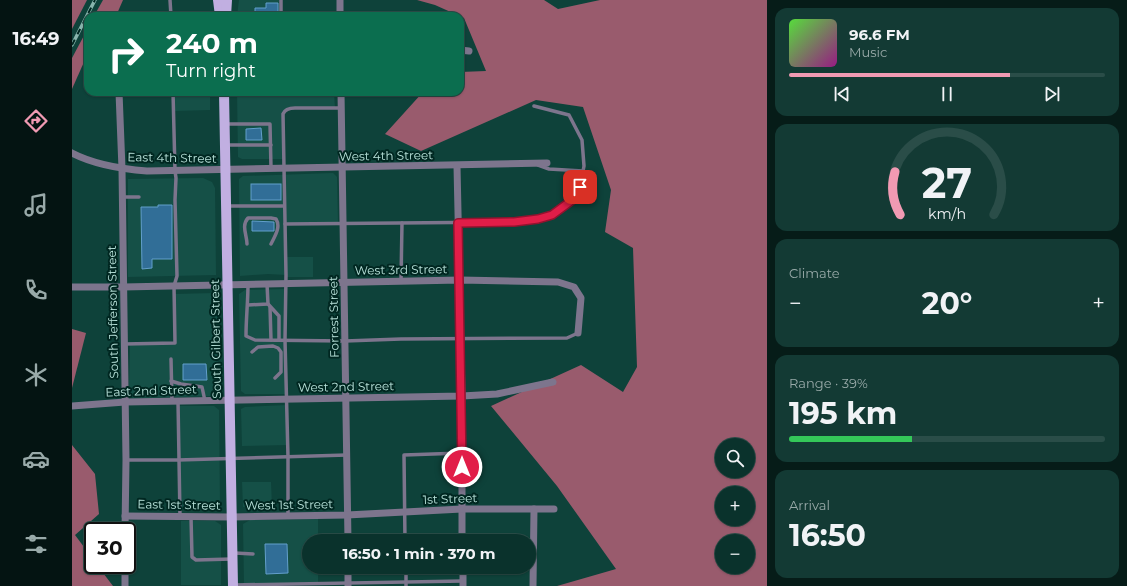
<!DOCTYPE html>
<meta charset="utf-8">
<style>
body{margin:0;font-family:Montserrat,sans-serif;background:#133a34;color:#f1f3f6;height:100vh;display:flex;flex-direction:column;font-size:15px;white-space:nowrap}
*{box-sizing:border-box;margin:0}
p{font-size:13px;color:#99aaa9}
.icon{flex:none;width:22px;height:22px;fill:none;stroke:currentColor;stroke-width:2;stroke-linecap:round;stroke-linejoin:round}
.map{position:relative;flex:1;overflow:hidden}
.details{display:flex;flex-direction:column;gap:8px;padding:8px;background:#061c18;width:360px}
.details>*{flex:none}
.banner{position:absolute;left:12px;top:12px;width:380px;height:84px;border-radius:12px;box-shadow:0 1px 3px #0004,0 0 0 1px #2a4d48;background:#0b6e4f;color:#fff;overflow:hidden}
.controls{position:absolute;left:643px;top:438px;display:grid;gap:8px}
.controls a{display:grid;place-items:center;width:40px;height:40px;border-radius:50%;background:#0a322c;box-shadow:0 1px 3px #0004,0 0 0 1px #2a4d48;font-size:20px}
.speed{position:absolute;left:12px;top:522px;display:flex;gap:8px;font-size:20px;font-weight:700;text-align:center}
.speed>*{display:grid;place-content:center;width:52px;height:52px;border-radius:50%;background:#0a322c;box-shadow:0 1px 3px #0004,0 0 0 1px #2a4d48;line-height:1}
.speed .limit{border:2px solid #111;border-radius:6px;background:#fff;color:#111}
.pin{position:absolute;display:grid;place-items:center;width:34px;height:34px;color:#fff;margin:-17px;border-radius:8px;box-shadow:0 2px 6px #0006}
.me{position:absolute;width:44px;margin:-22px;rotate:0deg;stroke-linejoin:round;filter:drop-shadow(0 0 3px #0008)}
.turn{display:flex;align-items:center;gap:14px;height:84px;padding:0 16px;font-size:18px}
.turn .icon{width:52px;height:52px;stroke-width:2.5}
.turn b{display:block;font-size:28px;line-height:34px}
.big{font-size:30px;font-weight:700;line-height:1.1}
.details .widget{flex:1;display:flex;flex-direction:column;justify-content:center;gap:6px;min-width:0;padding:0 14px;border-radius:12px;background:#133a34}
.details .dial{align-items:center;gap:0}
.dial svg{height:104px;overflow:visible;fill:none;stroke:#2a4d48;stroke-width:7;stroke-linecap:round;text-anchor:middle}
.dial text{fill:#f1f3f6;stroke:none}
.song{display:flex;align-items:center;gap:12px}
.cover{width:48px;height:48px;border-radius:6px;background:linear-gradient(135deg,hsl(110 70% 55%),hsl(310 70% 35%))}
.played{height:4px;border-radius:2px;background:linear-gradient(90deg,#f19ab3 70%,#2a4d48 70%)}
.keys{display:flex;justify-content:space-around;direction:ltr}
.heat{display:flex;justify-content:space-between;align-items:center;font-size:22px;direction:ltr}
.charge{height:6px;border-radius:3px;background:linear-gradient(90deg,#34c759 39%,#2a4d48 0)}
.trip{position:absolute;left:230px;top:534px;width:234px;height:40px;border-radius:20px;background:#0a322c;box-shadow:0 1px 3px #0004,0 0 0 1px #2a4d48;font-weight:700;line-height:40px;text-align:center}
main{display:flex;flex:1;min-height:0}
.dock{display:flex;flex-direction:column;width:72px;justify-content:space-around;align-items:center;background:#041412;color:#99aaa9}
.dock .icon{width:28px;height:28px}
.dock .on{color:#f19ab3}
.dock b{font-size:18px;color:#f1f3f6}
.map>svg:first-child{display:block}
</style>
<main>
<nav class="dock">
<b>16:49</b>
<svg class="icon on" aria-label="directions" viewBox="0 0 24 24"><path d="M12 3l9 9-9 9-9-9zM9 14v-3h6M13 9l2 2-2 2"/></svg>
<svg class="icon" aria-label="music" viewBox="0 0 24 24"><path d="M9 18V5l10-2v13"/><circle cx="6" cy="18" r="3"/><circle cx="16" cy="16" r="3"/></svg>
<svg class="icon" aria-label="phone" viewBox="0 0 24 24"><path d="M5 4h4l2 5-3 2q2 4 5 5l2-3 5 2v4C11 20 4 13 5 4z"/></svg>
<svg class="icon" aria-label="climate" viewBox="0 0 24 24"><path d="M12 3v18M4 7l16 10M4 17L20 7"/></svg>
<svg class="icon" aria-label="car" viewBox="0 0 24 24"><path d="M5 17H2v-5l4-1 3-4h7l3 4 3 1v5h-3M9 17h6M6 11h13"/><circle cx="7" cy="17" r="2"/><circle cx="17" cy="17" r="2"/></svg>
<svg class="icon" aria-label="filters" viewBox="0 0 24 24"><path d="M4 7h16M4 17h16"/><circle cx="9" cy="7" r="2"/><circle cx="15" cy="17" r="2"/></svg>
</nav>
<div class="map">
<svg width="695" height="586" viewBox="0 0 695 586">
<rect width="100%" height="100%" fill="#0e423a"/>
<g fill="#155047">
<polygon points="167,0 209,0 209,16 165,16"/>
<polygon points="101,92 138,92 138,110 101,111"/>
<polygon points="165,92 262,92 263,108 223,108 213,111 212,159 170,159 166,157"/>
<polygon points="261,173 265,177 266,224 213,224 214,257 241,257 241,277 214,277 214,275 196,274 168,276 167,179 171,176"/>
<polygon points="131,178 140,182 143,188 144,275 56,277 56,179"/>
<polygon points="214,289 214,394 173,394 169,391 167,294 173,290"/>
<polygon points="143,293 145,295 147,392 141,396 61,398 57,389 58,343 103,342 102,294"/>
<polygon points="215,405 216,445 170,446 169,409 173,407"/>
<polygon points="106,406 142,406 147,410 148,507 144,510 108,510"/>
<polygon points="170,482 199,482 200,506 171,507"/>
<polygon points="246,519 246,541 237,541 237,567 246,567 246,584 172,585 171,524 178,520"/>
<polygon points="109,521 143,521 149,525 149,585 109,585"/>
</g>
<g fill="#995b6d" fill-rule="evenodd">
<polygon points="0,0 15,0 0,29"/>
<polygon points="31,0 51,0 44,16 22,16"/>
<path d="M 345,0 L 472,0 L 486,9 L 528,0 L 695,0 L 695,586 L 485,586 L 544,569 L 485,486 L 419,406 L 509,365 L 551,392 L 565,367 L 561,248 L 533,232 L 539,190 L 511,107 L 464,100 L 349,151 L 313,134 L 351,92 L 388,92 L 388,72 L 414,71 L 392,18 L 363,5 ZM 650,445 L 676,445 L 676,471 L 650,471 ZM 650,493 L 676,493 L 676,519 L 650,519 ZM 650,541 L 676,541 L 676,567 L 650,567 Z"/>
<polygon points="16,28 16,53 0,89 0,58"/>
<polygon points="0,329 14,333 0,388"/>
<polygon points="0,445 23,474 27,514 3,535 21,559 21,565 25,565 41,586 0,586"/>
</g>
<g fill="#316e97" stroke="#639fcb">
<polygon points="194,3 206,3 206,16 183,16 183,8 194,8"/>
<polygon points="189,128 190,140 174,140 174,129"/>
<rect x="179" y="184" width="30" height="16"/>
<polygon points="86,205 100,205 100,259 80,259 80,268 70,269 69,207 86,207"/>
<polygon points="180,221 202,222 202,231 180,231"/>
<polygon points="111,364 134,364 135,380 111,380"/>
<polygon points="193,544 215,544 216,573 194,574"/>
</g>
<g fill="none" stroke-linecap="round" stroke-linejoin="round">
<g stroke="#7d758d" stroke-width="3.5">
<polyline points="98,0 99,16"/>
<polyline points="209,0 209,16"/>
<polyline points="153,124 198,124 199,168"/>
<polyline points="154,145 199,145"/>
<polyline points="466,165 477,169 511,171"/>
<polyline points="50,197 67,197"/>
<polyline points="156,206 212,206"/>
<polyline points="213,224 442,222 466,219 480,215 499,201 508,187 512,166 510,140 497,115 462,106"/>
<path d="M 175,244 C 175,235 169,226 176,218 L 199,218 L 204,219 C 209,227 203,236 199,244"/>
<polyline points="329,281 330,223"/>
<path d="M 176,284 C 176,302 174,318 174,336 L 183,340 L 273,341 L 329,339 L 495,338 L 506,333"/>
<polyline points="196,304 207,316 207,340"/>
<polyline points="176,305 196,304 195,284"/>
<polyline points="198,307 199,340"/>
<polyline points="52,344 103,343 102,286 105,276 103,200 104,178 103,171 101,92"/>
<polyline points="180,352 186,347 201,346 206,348 209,352 209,372 203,378"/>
<polyline points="99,359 100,401"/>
<polyline points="99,381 109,384 130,387 133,401"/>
<polyline points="106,401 108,517"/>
<polyline points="54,460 106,460 275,455"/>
<path d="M 216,516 L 216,457 L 213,340 L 214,275 L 211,114 C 213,109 217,108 223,108 L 269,108"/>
<polyline points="119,517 120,557 124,560 160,559"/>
<polyline points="333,541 332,455 390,453"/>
<polyline points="163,553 181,554"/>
<polyline points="334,567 334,586"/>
<polyline points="162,585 391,581"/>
</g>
<g stroke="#7d758d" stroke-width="7">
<polyline points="268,0 268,16"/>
<polyline points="388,50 397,51"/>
<polyline points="47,92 50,169 54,460 53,531"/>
<polyline points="269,92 276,541"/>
<path d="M 0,153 C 23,165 50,169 75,171 L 475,163"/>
<polyline points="385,166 390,396 390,541"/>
<polyline points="0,287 51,287 388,280 486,282 502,287 509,298 506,333"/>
<polyline points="0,406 53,402 390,396 425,394 481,382"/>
<polyline points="53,516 160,517 275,515 390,509 482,509"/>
<polyline points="53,565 53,586"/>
<polyline points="276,567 276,586"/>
<polyline points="391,567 391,586"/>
<polyline points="461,586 462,509"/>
</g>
<g stroke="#c1afe1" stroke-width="10">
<polyline points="146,0 148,16"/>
<polyline points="154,16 155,0"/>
<polyline points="152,92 161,586"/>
</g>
<g stroke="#88b5ad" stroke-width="3.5">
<polyline id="rail" points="0,45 23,0"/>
</g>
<use href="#rail" stroke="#002721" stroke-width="2" stroke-dasharray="6" stroke-linecap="butt"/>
</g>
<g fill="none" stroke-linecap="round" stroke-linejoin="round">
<g stroke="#92132f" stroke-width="10">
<polyline id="route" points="390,467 386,223 442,222 466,219 480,215 499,201 508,187"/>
</g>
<use href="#route" stroke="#e11d48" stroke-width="7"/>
</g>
<g text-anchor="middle" stroke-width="4" stroke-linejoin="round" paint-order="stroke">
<g font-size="12" fill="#b8e2da" stroke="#002721">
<text transform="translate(314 156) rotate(-1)" y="4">West 4th Street</text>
<text transform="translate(100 158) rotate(1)" y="4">East 4th Street</text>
<text transform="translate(329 270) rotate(-1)" y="4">West 3rd Street</text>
<text transform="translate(41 312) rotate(-91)" y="4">South Jefferson Street</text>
<text transform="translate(262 317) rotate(-91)" y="4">Forrest Street</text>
<text transform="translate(144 339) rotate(-91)" y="4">South Gilbert Street</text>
<text transform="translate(274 387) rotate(-1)" y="4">West 2nd Street</text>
<text transform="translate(79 391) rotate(-2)" y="4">East 2nd Street</text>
<text transform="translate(378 499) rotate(-2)" y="4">1st Street</text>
<text transform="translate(107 505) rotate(1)" y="4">East 1st Street</text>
<text transform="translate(217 505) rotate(-1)" y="4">West 1st Street</text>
</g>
</g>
</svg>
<div class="controls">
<a><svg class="icon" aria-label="search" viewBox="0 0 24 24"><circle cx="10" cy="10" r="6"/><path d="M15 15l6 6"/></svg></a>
<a>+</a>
<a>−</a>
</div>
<div class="speed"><div class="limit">30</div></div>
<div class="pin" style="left:508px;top:187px;background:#d93025"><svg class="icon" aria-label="arrive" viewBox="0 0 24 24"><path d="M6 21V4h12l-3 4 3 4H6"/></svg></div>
<svg class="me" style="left:390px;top:467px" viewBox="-20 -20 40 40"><circle r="17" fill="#e11d48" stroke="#fff" stroke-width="3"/><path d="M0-11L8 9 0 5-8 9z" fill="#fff"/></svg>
<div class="trip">16:50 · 1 min · 370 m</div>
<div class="banner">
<div class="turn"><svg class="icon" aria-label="right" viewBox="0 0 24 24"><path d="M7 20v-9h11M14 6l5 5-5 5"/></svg><div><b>240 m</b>Turn right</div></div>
</div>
</div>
<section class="details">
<div class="widget">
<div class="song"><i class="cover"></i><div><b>96.6 FM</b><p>Music</p></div></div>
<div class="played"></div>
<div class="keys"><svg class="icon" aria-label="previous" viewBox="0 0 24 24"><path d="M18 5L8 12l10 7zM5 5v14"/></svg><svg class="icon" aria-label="pause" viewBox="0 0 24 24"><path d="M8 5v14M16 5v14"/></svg><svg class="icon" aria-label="next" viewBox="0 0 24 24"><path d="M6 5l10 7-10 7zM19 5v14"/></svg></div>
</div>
<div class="widget dial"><svg viewBox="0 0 100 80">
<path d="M14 69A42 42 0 1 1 86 69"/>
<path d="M14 69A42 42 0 0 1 10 36" stroke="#f19ab3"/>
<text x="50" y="56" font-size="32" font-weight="700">27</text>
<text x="50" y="72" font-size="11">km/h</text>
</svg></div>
<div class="widget"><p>Climate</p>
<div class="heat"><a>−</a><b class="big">20°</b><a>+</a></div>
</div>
<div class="widget"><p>Range · 39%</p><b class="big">195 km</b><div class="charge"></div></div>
<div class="widget"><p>Arrival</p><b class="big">16:50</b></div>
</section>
</main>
